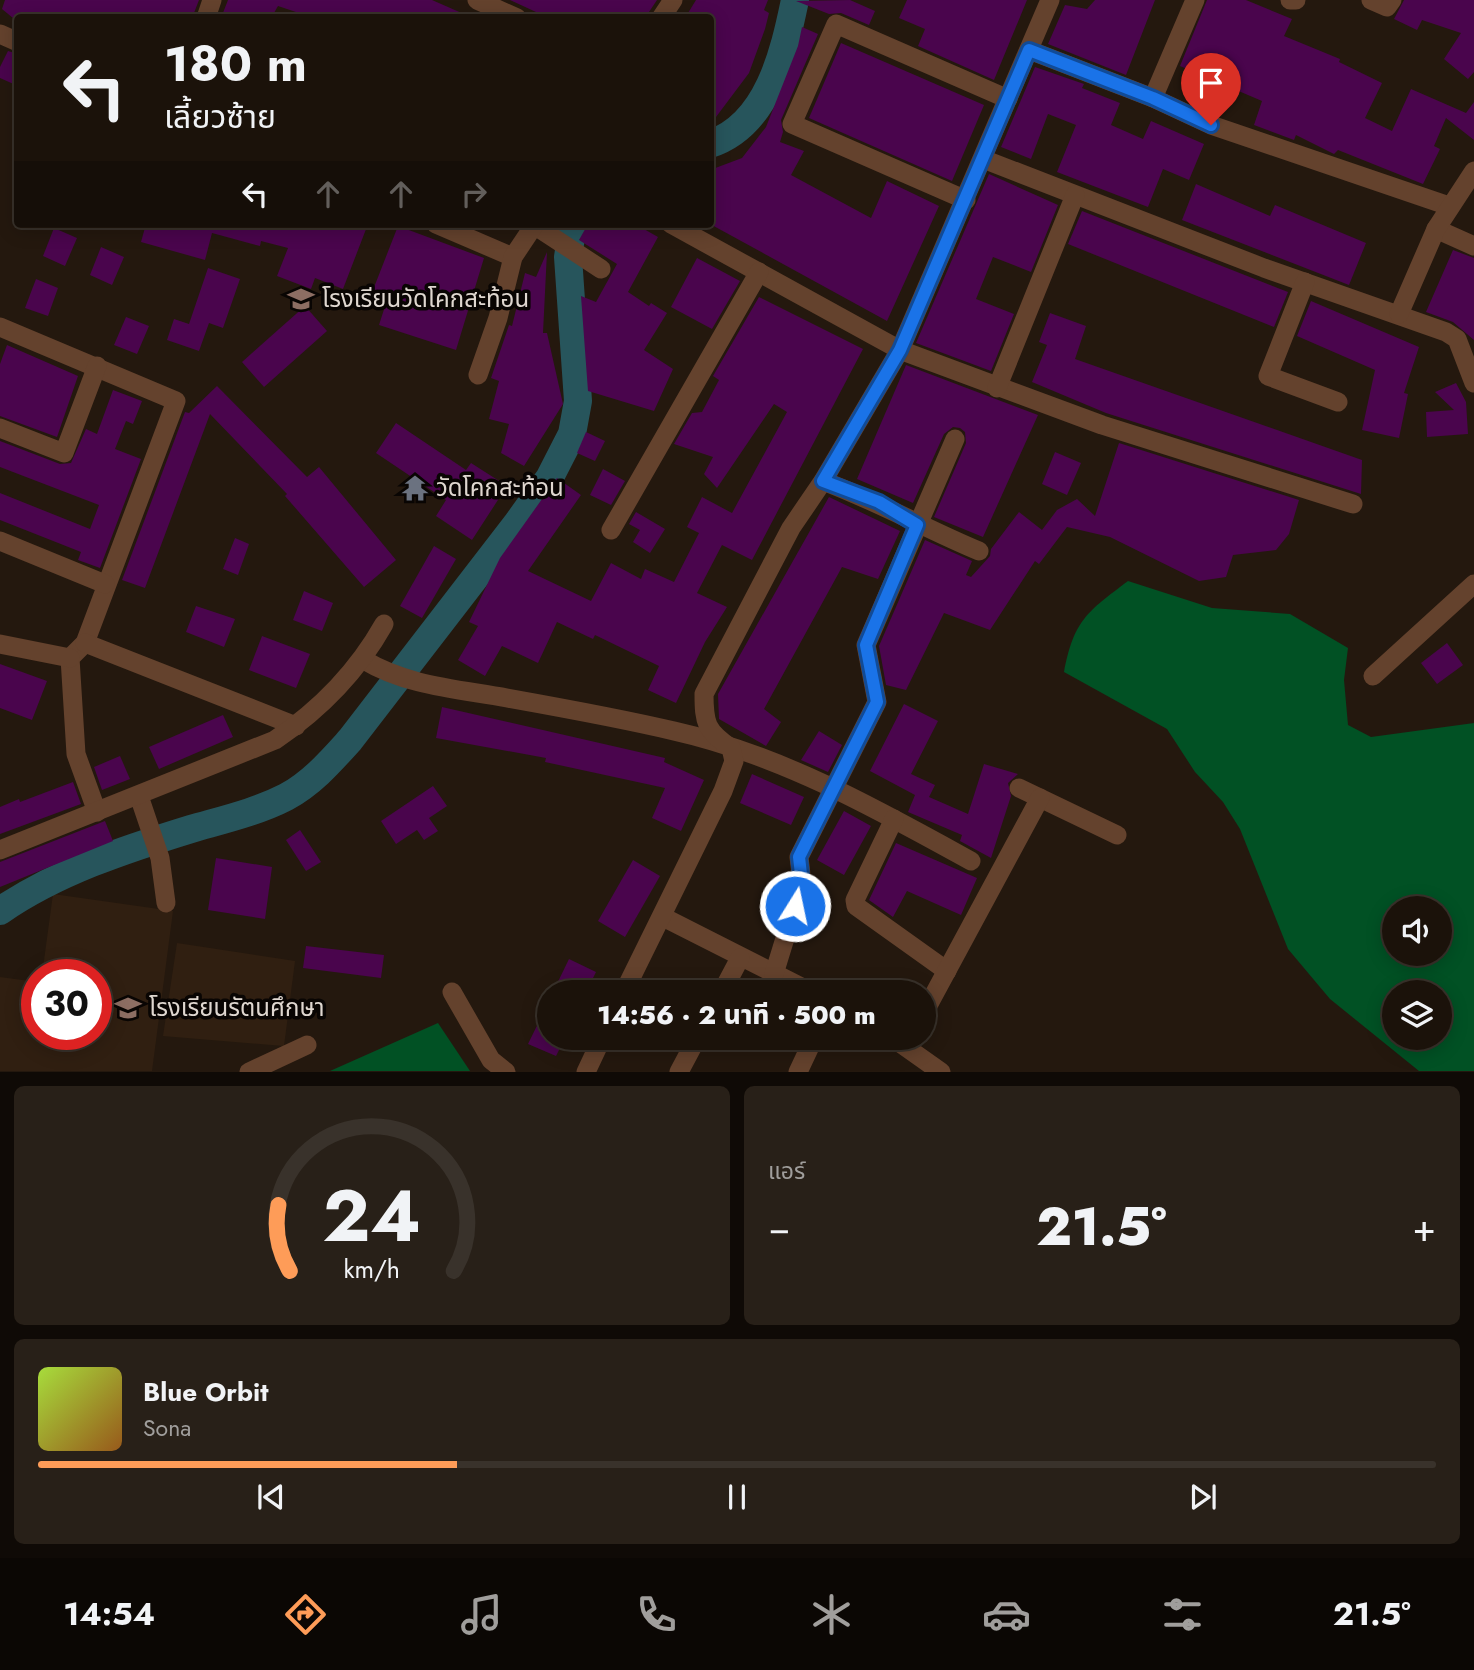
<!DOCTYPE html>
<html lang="th">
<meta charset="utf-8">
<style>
body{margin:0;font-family:Jost,"Noto Sans Thai",sans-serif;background:#282018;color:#f1f3f6;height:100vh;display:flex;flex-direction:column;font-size:26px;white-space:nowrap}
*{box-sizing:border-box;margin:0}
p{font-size:23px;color:#a09e9c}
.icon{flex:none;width:38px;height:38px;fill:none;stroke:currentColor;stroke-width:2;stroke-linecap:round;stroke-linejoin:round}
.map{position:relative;height:1072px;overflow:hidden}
.panel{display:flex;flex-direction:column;gap:14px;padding:14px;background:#0f0a06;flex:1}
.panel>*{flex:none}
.top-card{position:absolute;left:14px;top:14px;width:700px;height:214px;border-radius:7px;box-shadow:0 4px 18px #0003,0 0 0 2px #39322b;background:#1b120a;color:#f1f3f6;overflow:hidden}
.buttons{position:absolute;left:1382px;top:896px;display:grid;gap:14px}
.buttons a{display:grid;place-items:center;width:70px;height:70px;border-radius:50%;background:#1b120a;box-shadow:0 4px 18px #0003,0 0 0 2px #39322b;font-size:35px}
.speed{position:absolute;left:21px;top:959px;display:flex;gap:14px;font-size:35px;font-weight:700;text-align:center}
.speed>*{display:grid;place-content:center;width:91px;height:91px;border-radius:50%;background:#1b120a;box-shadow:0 4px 18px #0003,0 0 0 2px #39322b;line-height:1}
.speed .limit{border:10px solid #d22;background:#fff;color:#111}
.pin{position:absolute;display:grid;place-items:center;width:60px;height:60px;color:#fff;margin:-72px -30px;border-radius:50% 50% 50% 0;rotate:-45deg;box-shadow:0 0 7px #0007}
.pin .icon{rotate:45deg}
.me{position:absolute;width:77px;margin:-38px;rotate:10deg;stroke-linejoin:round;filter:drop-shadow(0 0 5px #0008)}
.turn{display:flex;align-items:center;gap:24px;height:147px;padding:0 35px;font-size:32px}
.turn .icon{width:91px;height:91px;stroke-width:2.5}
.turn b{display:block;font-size:49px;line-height:60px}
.lanes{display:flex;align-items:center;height:66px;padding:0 35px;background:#0003;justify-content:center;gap:35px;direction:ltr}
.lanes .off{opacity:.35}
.big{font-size:52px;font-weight:800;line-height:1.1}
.panel .tile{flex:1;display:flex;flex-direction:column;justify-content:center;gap:10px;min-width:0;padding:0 24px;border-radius:10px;background:#282018}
.panel .dial{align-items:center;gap:0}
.dial svg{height:182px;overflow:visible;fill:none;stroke:#39322b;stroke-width:7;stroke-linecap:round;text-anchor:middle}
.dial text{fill:#f1f3f6;stroke:none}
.song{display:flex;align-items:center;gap:21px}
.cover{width:84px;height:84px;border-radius:10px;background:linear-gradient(135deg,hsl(80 70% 55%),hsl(30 70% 35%))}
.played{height:7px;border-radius:4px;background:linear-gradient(90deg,#fe9c58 30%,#39322b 30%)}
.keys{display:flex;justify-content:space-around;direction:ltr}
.heat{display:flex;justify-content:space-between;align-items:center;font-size:38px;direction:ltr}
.panel .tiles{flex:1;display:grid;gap:14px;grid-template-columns:1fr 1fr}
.tile:last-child{grid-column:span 2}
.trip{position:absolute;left:537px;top:980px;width:399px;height:70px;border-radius:35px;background:#1b120a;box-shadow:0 4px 18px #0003,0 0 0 2px #39322b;font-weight:800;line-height:70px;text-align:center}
.dock{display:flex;height:112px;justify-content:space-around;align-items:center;background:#0b0704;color:#a09e9c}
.dock .icon{width:49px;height:49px}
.dock .active{color:#fe9c58}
.dock b{font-size:32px;color:#f1f3f6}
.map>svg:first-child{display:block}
</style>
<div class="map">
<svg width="1474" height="1072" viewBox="0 0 1474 1072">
<rect width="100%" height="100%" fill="#24180e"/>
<g fill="#301f11">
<polygon points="53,894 173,911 152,1071 0,1071 0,977 37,982 37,1034 96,1034 96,975 42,975"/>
<polygon points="177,943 295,961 284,1046 163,1036"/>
</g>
<g fill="#015124" fill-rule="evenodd">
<path d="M 1128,581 L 1212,608 L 1290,614 L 1348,648 L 1344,680 L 1348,725 L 1371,737 L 1474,723 L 1474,1071 L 1419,1071 L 1330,999 L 1288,949 L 1240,829 L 1223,802 L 1195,772 L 1167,729 L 1064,672 C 1074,620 1087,612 1128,581 ZM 1395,908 L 1440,908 L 1440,954 L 1395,954 ZM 1395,992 L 1440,992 L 1440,1038 L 1395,1038 Z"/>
<polygon points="438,1023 470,1071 330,1071"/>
</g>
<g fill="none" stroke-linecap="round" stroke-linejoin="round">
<g stroke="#27555c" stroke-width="28">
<path d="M 710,144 C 768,125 784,53 795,0"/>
<path d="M 0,911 C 56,872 126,849 191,829 C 222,820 257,812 286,797 C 312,783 331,761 350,740 L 518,522 L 550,477 L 572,434 L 578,401 L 568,257 L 573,224"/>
</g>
</g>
<g fill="#4a054d">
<polygon points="5,0 199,0 192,18 13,18 2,9"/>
<polygon points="228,0 432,0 473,18 314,18 278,6 271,18 221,18"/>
<polygon points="510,0 657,0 645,18 549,18"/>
<polygon points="696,0 768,0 764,10 769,13 765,29 749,73 710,125 710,18 685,18"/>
<polygon points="850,0 875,11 869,25 841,13 829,14 796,1"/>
<polygon points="907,0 1027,0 994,80 918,46 925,29 899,18"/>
<polygon points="1095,0 1155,0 1126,75 1048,44 1065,5 1087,9"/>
<polygon points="1207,0 1246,0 1292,19 1284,36 1340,59 1339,62 1382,83 1365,118 1392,131 1411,89 1466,113 1474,102 1474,140 1446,118 1434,146 1440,149 1423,184 1338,150 1334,154 1296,135 1294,140 1254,125 1262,101 1180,66"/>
<polygon points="1404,0 1474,0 1474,72 1468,79 1444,59 1461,33 1422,20 1417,30 1394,19"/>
<polygon points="802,27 818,34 781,120 783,132 780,142 804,151 791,175 871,218 887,181 939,206 887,321 710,224 710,170 742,158 766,127 798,46"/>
<polygon points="841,43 984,105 952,181 809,118"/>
<polygon points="8,51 18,54 18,86 0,78 0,67"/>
<polygon points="1035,67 1084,84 1082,88 1120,103 1111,125 1143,139 1151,121 1204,144 1189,180 1163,169 1148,207 1057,172 1076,125 1048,114 1031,159 1001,147"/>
<polygon points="989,174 1058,205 1031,272 993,257 976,299 1014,314 991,371 916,343"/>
<polygon points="1196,184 1270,216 1275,205 1366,243 1349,285 1182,220"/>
<polygon points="1082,211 1288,292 1274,327 1068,244"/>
<polygon points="146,224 368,224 343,289 315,278 311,289 277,276 288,248 261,241 260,246 212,233 205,260 141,242"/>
<polygon points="588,224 635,224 658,237 628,292 649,306 651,303 667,313 644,350 673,369 654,411 588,391 581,296 596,302 617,264 579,240"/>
<polygon points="398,226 484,258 456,350 379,325 387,300 371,295"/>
<polygon points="54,228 77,238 65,266 43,256"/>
<polygon points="101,247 124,257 112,285 90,275"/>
<polygon points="1453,250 1474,258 1474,340 1453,322 1426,312"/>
<polygon points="547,252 543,333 547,333 563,404 524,466 501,453 509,424 489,419 499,381 491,378 509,325 512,326 525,273 536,277"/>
<polygon points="697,258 740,281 712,329 671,307"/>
<polygon points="208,268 240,279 223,328 209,323 199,351 167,340 174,319 189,324"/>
<polygon points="36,279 58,288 48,316 25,308"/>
<polygon points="759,297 863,349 752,560 722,545 697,593 727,607 705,642 676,703 648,690 659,666 595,635 593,639 557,622 538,663 502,646 485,676 458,660 478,626 469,622 500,558 557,478 581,495 528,571 591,601 611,563 641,579 645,569 674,582 699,533 687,527 702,497 732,513 787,412 774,404 717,488 704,474 713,457 674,444 692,413 702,412 719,380 713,376"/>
<polygon points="1311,301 1419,347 1404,393 1408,394 1399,438 1362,430 1375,370 1297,336"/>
<polygon points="305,306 327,331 264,387 242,362"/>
<polygon points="1050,313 1086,326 1075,359 1362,460 1361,494 1106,413 1032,382 1047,345 1039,342"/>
<polygon points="126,317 149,326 137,354 114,345"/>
<polygon points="7,345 78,376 57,437 0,416 0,364"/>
<polygon points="906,365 1038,415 983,537 934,517 966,443 965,432 960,428 953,427 944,434 913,503 857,479"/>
<polygon points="1456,383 1466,402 1468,434 1427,437 1426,412 1454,410 1435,392"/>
<polygon points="217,386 307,477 319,467 396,560 364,587 285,496 287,494 210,414 145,588 122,580 185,412 189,413"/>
<polygon points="113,390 142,401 133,424 126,421 115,449 141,459 100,568 78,560 81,552 0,520 0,493 90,529 99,505 0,467 0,441 60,464 71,463 86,429 97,434"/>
<polygon points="396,423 466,470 471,463 507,486 472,540 436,516 446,500 376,453"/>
<polygon points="586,432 605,441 595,461 577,453"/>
<polygon points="1119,443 1299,500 1289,534 1276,550 1233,555 1226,577 1199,581 1110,537 1067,527 1039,564 1035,561 990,630 944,613 906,690 886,685 879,646 925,540 972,561 966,575 971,577 990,556 991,549 1019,512 1042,530 1057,510 1077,499 1095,516"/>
<polygon points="1055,452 1081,463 1067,495 1042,484"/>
<polygon points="603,469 625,481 611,505 590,495"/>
<polygon points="829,497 900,531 878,579 842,567 764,709 781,722 766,746 719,719 718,694"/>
<polygon points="636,512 665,529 650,553 633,542 640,530 629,524"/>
<polygon points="235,538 249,544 238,575 223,569"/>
<polygon points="434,546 456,559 422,618 400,606"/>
<polygon points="304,591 333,603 322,631 293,620"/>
<polygon points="196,606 235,619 224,647 186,632"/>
<polygon points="262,636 310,654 296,688 249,670"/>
<polygon points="1447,643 1463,665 1437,684 1421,663"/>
<polygon points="0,664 47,681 32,720 0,708"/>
<polygon points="904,704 938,721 911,774 935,785 929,797 968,814 984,764 1018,774 1008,783 1011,796 991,858 960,841 962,835 908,812 915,795 870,771"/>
<polygon points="442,707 665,758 664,762 704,780 681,831 652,818 665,788 545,762 546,758 436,738"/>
<polygon points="223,715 233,737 159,769 149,747"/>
<polygon points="819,731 842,745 828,772 801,760"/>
<polygon points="120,756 130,779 102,790 94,767"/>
<polygon points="752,774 804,797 791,825 740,803"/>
<polygon points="73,782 81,804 0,834 0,807 19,799 20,802"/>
<polygon points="433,786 447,806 429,818 438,831 424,840 417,830 396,844 381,821"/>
<polygon points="844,811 871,826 844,875 817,860"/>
<polygon points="105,821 113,841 0,887 0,862"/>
<polygon points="300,830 321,862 306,871 286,840"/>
<polygon points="896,843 977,878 961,915 907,891 893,917 869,900"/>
<polygon points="216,858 272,867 265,919 208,910"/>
<polygon points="633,860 660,876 625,937 598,921"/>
<polygon points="306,946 384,955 381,978 303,968"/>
<polygon points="569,959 596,972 586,992 553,992"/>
<polygon points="550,999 550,1038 565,1038 556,1056 528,1044"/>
</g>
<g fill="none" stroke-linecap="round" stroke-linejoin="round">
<g stroke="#64422d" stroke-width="19">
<polyline points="477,0 517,18"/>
<polyline points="1290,0 1296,0"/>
<polyline points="1371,0 1387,7 1392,0"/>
<polyline points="206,18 212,0"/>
<polyline points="661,18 673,0"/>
<polyline points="0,34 18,42"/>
<polyline points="1029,50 1153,98 1211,125 1449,206"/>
<polyline points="1153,98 1195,0"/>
<polyline points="983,159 1264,268 1446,332 1457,339 1474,383"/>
<polyline points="966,200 792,124 836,24 1008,99"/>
<polyline points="436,224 513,257"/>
<polyline points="671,224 900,350 1102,425 1353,504"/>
<polyline points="534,225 601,269"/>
<polyline points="1436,229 1474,246"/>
<polyline points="1305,282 1268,376 1338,402"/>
<polyline points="1399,314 1436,229 1474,171"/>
<polyline points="0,327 176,401 85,643 70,658 76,754 97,812"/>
<polyline points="478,375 498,318 513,257 535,224"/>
<polyline points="997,388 1075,195"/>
<polyline points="0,428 64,453 97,366"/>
<path d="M 823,481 C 877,501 926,529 979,551"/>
<polyline points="611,530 759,272"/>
<polyline points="0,541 105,584"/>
<polyline points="85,643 296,726"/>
<polyline points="0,644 70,658"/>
<path d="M 364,660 C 407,686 458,689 507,698 C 563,708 619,718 674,731 C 781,755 877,809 971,861"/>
<polyline points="1373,676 1474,584"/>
<polyline points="1019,788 1117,835"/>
<polyline points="139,796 160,858 166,903"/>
<polyline points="894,819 855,900 856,906 947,971"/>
<path d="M 0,850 L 275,740 C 321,709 357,672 384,624"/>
<polyline points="663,917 811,992"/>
<polyline points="774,974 802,883 799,857 877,702 866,645 955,439"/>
<polyline points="452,992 491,1060 506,1072"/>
<path d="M 624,992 L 723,791 L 734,761 L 731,748 C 706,731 704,723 704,694 L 791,528 L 823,481 L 900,350 L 1050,0"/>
<polyline points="722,992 740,958"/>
<polyline points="924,1013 1040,798"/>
<polyline points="893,1038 941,1072"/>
<polyline points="249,1072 307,1045"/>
<polyline points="586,1072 602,1038"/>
<polyline points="679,1072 697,1038"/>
<polyline points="798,1072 814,1038"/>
</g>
</g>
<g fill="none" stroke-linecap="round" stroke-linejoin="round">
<g stroke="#114b97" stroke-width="18">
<polyline id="route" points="795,906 802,883 799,857 877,702 866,645 917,525 879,502 823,481 900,350 1029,50 1153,98 1211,125"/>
</g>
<use href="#route" stroke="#1a73e8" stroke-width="12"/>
</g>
<defs>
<g id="school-bare" transform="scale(2.1)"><path d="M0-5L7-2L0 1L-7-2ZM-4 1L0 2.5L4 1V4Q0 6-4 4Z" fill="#8d6e63" stroke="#090503" stroke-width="2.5" paint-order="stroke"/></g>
<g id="temple-bare" transform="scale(2.1)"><path d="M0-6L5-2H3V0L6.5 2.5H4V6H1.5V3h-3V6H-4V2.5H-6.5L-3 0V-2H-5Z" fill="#6b7280" stroke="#090503" stroke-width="2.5" paint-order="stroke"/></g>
</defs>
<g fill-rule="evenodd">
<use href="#school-bare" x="301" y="299"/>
<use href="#temple-bare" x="415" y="488"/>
<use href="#school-bare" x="128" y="1008"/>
</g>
<g text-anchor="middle" stroke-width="7" stroke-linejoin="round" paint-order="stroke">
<g font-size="24" fill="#dfd7d0" stroke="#090503" text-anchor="start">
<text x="322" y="307">โรงเรียนวัดโคกสะท้อน</text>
<text x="436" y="496">วัดโคกสะท้อน</text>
<text x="149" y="1016">โรงเรียนรัตนศึกษา</text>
</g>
</g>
</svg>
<div class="buttons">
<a><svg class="icon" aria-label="sound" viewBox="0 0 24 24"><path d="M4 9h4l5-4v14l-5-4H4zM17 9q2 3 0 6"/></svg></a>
<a><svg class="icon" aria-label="layers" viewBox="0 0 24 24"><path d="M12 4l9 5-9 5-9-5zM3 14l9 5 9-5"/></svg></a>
</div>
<div class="speed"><div class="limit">30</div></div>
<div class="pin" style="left:1211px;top:125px;background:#d93025"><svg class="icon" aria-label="arrive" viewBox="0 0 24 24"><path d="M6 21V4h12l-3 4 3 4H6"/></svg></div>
<svg class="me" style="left:795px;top:906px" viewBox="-20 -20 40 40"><circle r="17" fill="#1a73e8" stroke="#fff" stroke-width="3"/><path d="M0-11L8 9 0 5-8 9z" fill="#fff"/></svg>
<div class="trip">14:56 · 2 นาที · 500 m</div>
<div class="top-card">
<div class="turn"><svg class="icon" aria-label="left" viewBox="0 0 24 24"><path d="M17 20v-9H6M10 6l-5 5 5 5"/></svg><div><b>180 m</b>เลี้ยวซ้าย</div></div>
<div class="lanes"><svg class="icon" aria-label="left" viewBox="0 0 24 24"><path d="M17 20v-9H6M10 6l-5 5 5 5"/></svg><svg class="icon off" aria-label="ahead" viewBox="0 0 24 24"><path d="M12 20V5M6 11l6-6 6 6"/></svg><svg class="icon off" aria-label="ahead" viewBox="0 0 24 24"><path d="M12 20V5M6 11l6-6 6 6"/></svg><svg class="icon off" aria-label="right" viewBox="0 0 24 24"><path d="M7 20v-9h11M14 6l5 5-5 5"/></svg></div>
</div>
</div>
<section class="panel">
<div class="tiles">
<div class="tile dial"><svg viewBox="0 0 100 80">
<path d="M14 69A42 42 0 1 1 86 69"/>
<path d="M14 69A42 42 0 0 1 9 40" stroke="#fe9c58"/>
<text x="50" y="56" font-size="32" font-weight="700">24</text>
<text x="50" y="72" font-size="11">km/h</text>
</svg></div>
<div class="tile"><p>แอร์</p>
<div class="heat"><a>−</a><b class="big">21.5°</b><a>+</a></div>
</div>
<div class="tile">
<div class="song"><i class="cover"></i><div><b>Blue Orbit</b><p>Sona</p></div></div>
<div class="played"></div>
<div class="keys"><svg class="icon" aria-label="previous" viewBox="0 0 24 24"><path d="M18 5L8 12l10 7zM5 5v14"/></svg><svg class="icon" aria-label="pause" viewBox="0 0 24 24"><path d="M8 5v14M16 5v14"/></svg><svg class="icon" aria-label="next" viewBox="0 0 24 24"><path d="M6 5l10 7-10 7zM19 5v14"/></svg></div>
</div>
</div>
</section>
<nav class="dock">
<b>14:54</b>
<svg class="icon active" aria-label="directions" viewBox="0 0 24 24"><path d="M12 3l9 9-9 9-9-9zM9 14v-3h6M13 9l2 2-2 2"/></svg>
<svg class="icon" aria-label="music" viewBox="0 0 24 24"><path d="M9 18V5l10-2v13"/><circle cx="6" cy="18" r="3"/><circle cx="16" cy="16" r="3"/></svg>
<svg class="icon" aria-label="phone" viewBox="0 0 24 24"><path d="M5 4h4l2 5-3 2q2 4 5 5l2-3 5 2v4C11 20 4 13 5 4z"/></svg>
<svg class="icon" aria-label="climate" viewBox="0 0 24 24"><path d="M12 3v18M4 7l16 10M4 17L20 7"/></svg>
<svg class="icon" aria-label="car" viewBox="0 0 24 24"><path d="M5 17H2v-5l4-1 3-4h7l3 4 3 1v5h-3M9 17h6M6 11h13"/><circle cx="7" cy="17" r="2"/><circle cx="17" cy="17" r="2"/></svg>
<svg class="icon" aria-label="filters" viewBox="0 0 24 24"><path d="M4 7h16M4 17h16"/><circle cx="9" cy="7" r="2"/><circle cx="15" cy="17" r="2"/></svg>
<b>21.5°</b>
</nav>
